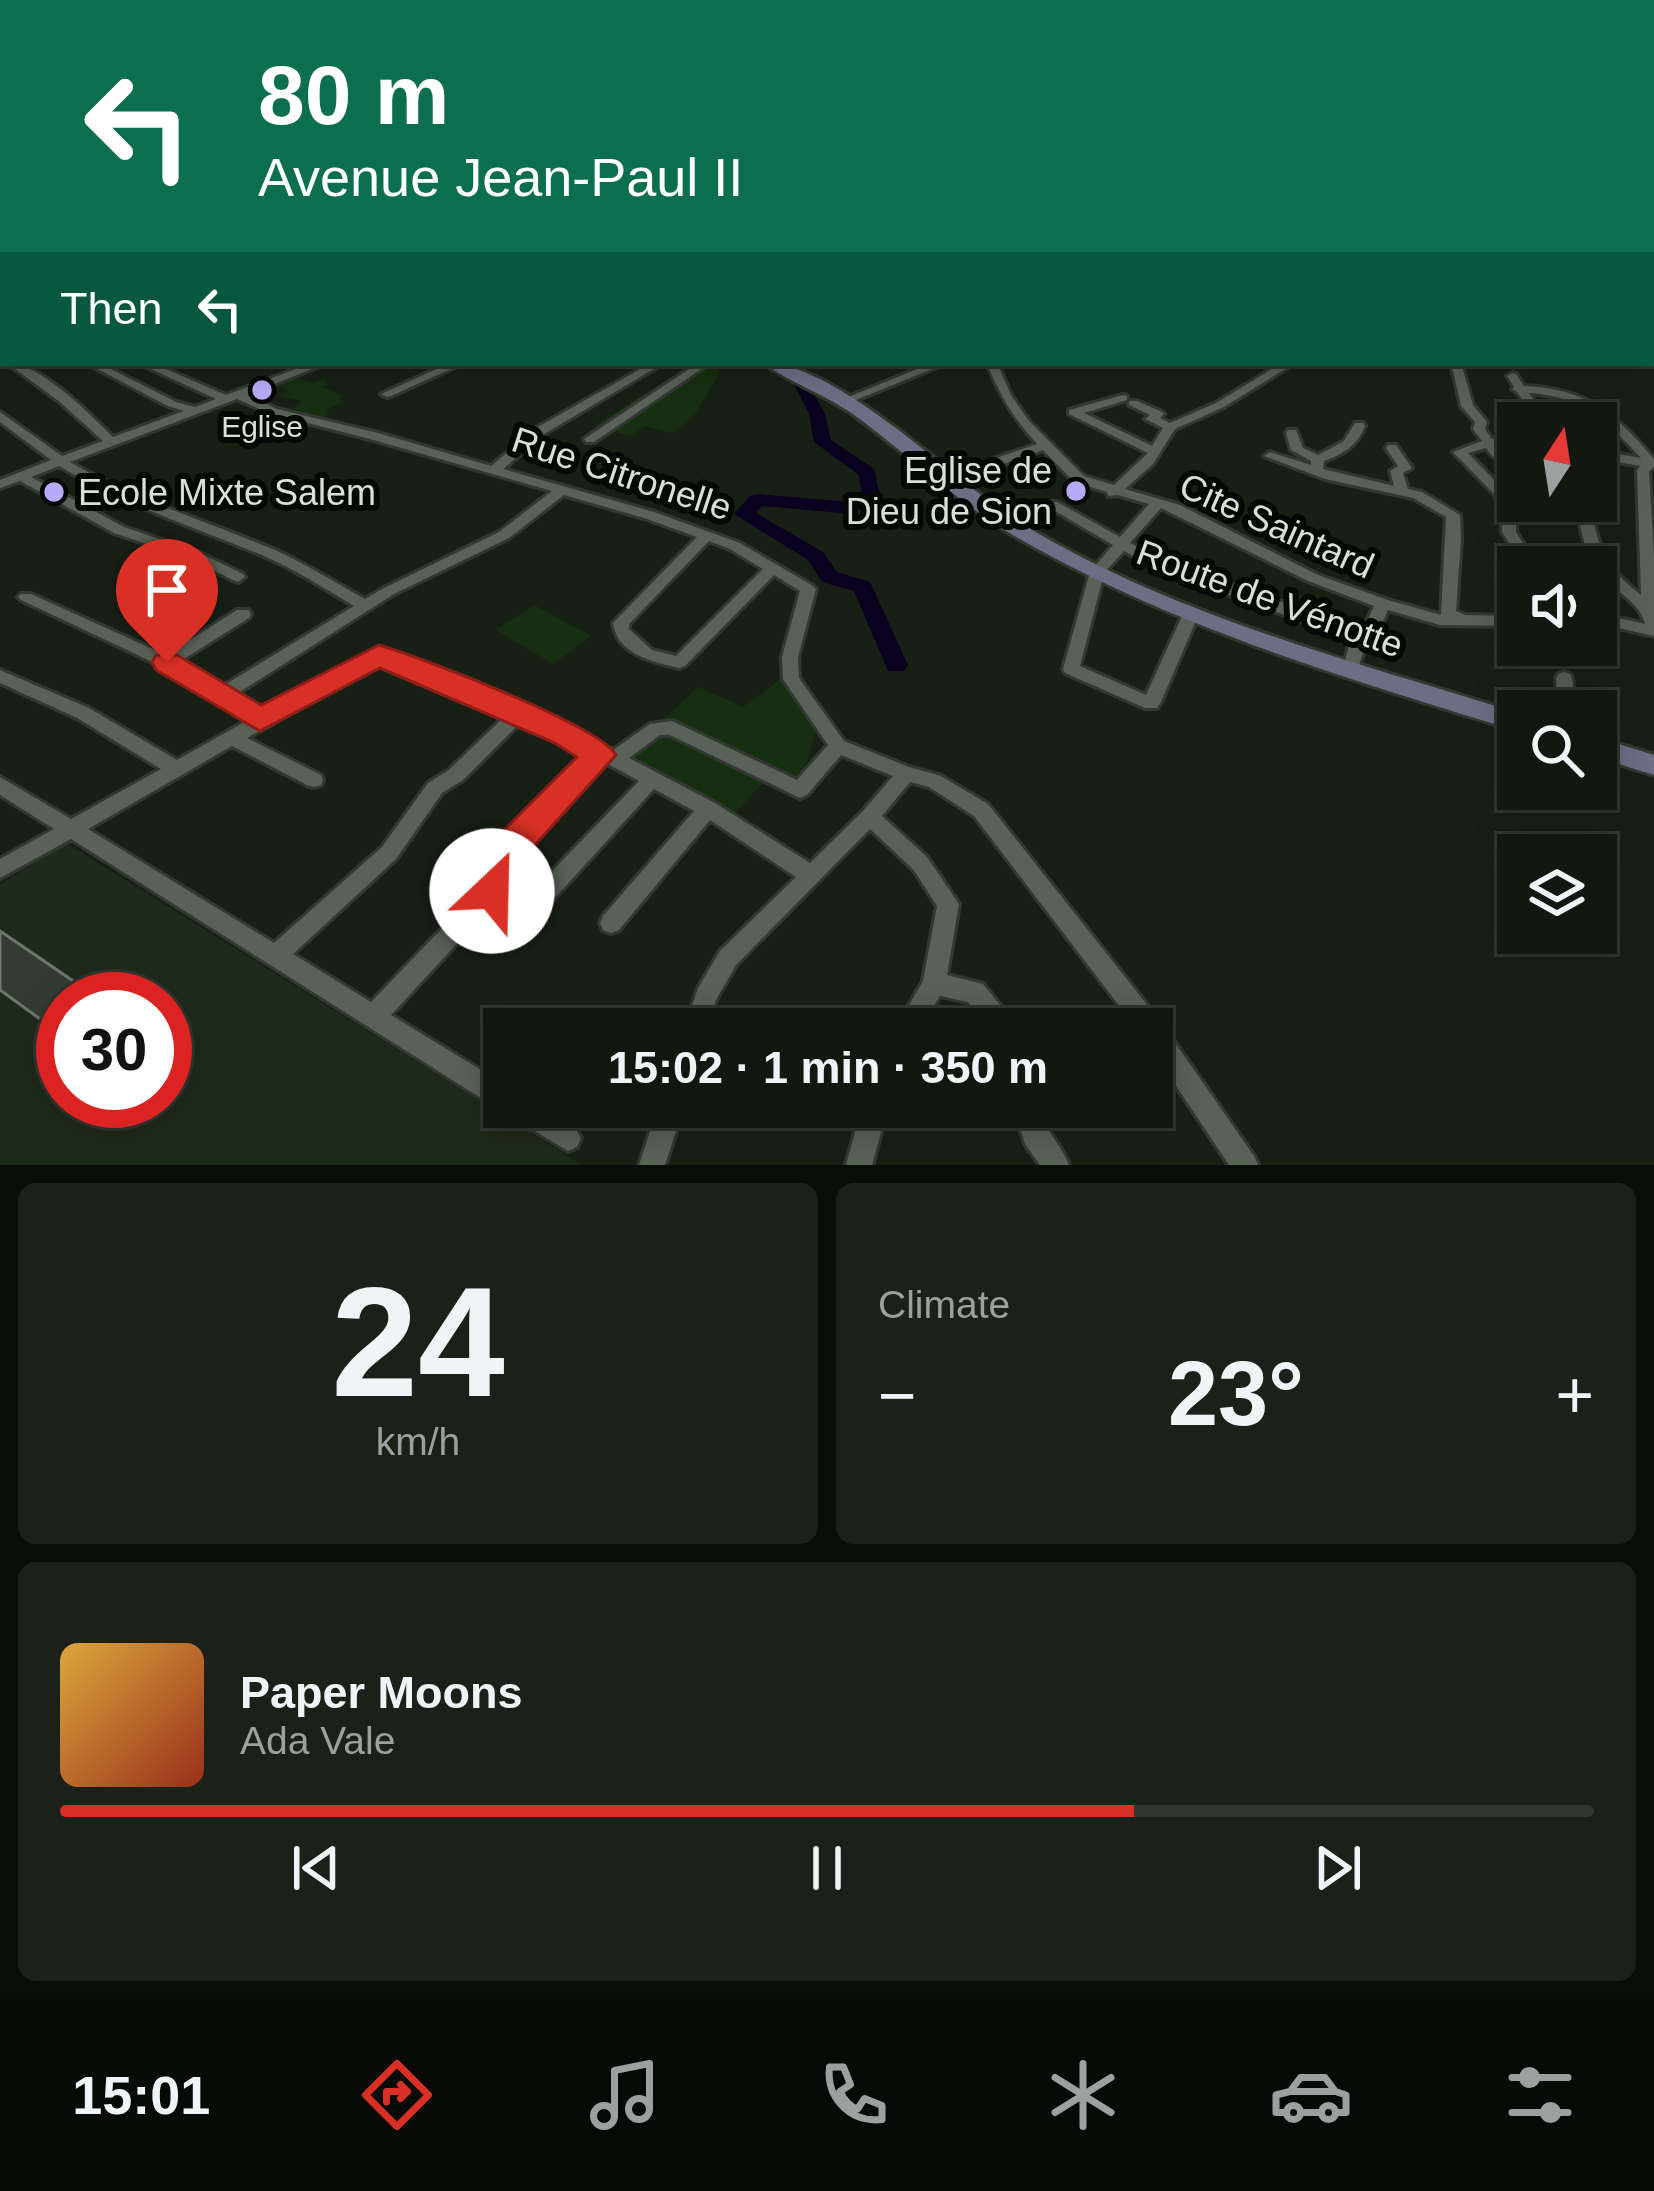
<!DOCTYPE html>
<meta charset="utf-8">
<style>
body{margin:0;font-family:Arial,sans-serif;background:#1b2119;color:#f1f3f6;height:100vh;display:flex;flex-direction:column;font-size:45px;white-space:nowrap}
*{box-sizing:border-box;margin:0}
p{font-size:39px;color:#9ca09f}
.icon{flex:none;width:66px;height:66px;fill:none;stroke:currentColor;stroke-width:2;stroke-linecap:round;stroke-linejoin:round}
.map{position:relative;height:1165px;overflow:hidden}
.details{display:flex;flex-direction:column;gap:18px;padding:18px;background:#0a0d09;flex:1}
.details>*{flex:none}
.guide{position:absolute;left:0px;top:0px;width:1656px;height:366px;box-shadow:0 6px 30px #0003,0 0 0 3px #313730;background:#0b6e4f;color:#fff;overflow:hidden}
.needle{width:78px;rotate:12deg}
.tools{position:absolute;left:1497px;top:402px;display:grid;gap:24px}
.tools a{display:grid;place-items:center;width:120px;height:120px;border-radius:0px;background:#121810;box-shadow:0 6px 30px #0003,0 0 0 3px #313730;font-size:60px}
.speed{position:absolute;left:36px;top:972px;display:flex;gap:24px;font-size:60px;font-weight:700;text-align:center}
.speed>*{display:grid;place-content:center;width:156px;height:156px;border-radius:50%;background:#121810;box-shadow:0 6px 30px #0003,0 0 0 3px #313730;line-height:1}
.speed .limit{border:18px solid #d22;background:#fff;color:#111}
.pin{position:absolute;display:grid;place-items:center;width:102px;height:102px;color:#fff;margin:-123px -51px;border-radius:50% 50% 50% 0;rotate:-45deg;box-shadow:0 0 12px #0007}
.pin .icon{rotate:45deg}
.me{position:absolute;width:132px;margin:-66px;rotate:24deg;stroke-linejoin:round;filter:drop-shadow(0 0 9px #0008)}
.turn{display:flex;align-items:center;gap:42px;height:252px;padding:0 60px;font-size:54px}
.turn .icon{width:156px;height:156px;stroke-width:2.5}
.turn b{display:block;font-size:84px;line-height:102px}
.then{display:flex;align-items:center;height:114px;padding:0 60px;background:#0003;gap:24px;font-size:45px}
.big{font-size:90px;font-weight:800;line-height:1.1}
.details .card{flex:1;display:flex;flex-direction:column;justify-content:center;gap:18px;min-width:0;padding:0 42px;border-radius:18px;background:#1b2119}
.details .dial{align-items:center;gap:0}
.dial b{font-size:156px;line-height:1}
.song{display:flex;align-items:center;gap:36px}
.cover{width:144px;height:144px;border-radius:18px;background:linear-gradient(135deg,hsl(40 70% 55%),hsl(10 70% 35%))}
.played{height:12px;border-radius:6px;background:linear-gradient(90deg,#d93025 70%,#313730 70%)}
.keys{display:flex;justify-content:space-around;direction:ltr}
.heat{display:flex;justify-content:space-between;align-items:center;font-size:66px;direction:ltr}
.details .tiles{flex:1;display:grid;gap:18px;grid-template-columns:1fr 1fr}
.card:last-child{grid-column:span 2}
.trip{position:absolute;left:483px;top:1008px;width:690px;height:120px;border-radius:0px;background:#121810;box-shadow:0 6px 30px #0003,0 0 0 3px #313730;font-weight:800;line-height:120px;text-align:center}
.tab-bar{display:flex;height:192px;justify-content:space-around;align-items:center;background:#070a06;color:#9ca09f}
.tab-bar .icon{width:84px;height:84px}
.tab-bar .current{color:#d93025}
.tab-bar b{font-size:54px;color:#f1f3f6}
.map>svg:first-child{display:block}
</style>
<div class="map">
<svg width="1654" height="1165" viewBox="0 0 1654 1165">
<rect width="100%" height="100%" fill="#182016"/>
<path fill="#1e2a1c" fill-rule="evenodd" d="M 66,843 L 582,1165 L 0,1165 L 0,885 ZM 63,999 L 165,999 L 165,1101 L 63,1101 Z"/>
<g fill="#162f11">
<polygon points="714,363 720,372 696,413 673,433 645,426 631,436 594,426 687,367 693,370 695,365"/>
<polygon points="292,376 313,383 323,379 328,384 323,387 343,396 340,398 343,402 328,409 327,418 293,409 302,401 278,396 290,392 272,384"/>
<polygon points="534,605 591,636 553,664 496,630"/>
<polygon points="782,678 816,730 799,787 771,774 734,814 618,751 665,722 700,737 664,719 698,687 743,707"/>
</g>
<g fill="none" stroke-linecap="round" stroke-linejoin="round">
<polygon fill="#09011f" fill-rule="evenodd" points="783,363 797,363 825,414 831,440 874,469 881,501 879,505 842,513 762,506 756,513 823,552 837,572 870,582 908,665 904,671 888,671 854,591 822,582 808,560 734,514 750,496 757,494 842,501 862,497 859,475 814,442 809,414"/>
</g>
<polygon fill="#333c32" stroke="#6d776b" stroke-width="3" points="0,931 79,985 40,1019 0,990"/>
<g fill="none" stroke-linecap="round" stroke-linejoin="round">
<g stroke="#333832" stroke-width="6">
<g id="street">
<polygon points="3,195 3,199 0,200 0,196"/>
<rect x="0" y="214" width="3" height="5"/>
<rect x="0" y="234" width="3" height="5"/>
<polygon points="3,249 3,255 0,256 0,250"/>
<polygon points="3,276 3,282 0,283 0,277"/>
<polygon points="0,296 3,297 3,303 0,302"/>
<polygon points="0,325 3,326 3,332 0,331"/>
<polygon points="0,353 3,353 3,360 0,359"/>
<path d="M 7,363 C 40,363 90,414 113,437 L 184,411 L 168,406 L 86,363 L 99,363 L 176,402 L 195,407 L 216,399 L 138,363 L 152,363 L 226,395 L 312,363 L 327,363 L 247,395 L 277,409 L 378,433 L 491,466 L 536,428 L 651,363 L 664,363 L 544,434 L 503,469 L 654,512 L 740,543 L 813,586 L 816,589 L 798,657 L 799,678 L 844,741 L 909,767 L 941,776 L 988,804 L 1160,1021 L 1254,1156 L 1258,1165 L 1229,1165 L 1152,1050 L 1152,1029 L 1137,1029 L 974,816 L 929,787 L 910,782 L 882,816 L 927,857 L 959,904 L 947,975 L 983,984 L 1013,1021 L 1017,1029 L 990,1029 L 968,1002 L 940,996 L 920,1029 L 895,1029 L 923,981 L 937,906 L 913,869 L 870,829 L 736,965 L 716,1000 L 708,1029 L 684,1029 L 698,988 L 720,951 L 796,877 L 710,820 L 619,930 L 611,933 L 603,930 L 600,923 L 603,916 L 694,811 L 654,789 L 543,911 L 535,914 L 527,911 L 524,904 L 527,897 L 639,781 L 604,762 L 499,874 L 503,891 L 499,898 L 391,1015 L 504,1084 L 504,1107 C 533,1107 566,1108 581,1138 L 577,1147 L 568,1151 L 510,1116 L 507,1109 L 504,1111 L 495,1107 L 71,839 L 0,878 L 0,859 L 54,829 L 0,795 L 0,777 L 71,819 L 161,769 L 77,718 L 0,683 L 0,670 L 89,708 L 177,760 L 248,720 L 220,703 L 213,701 L 211,697 L 161,666 L 21,600 L 18,597 L 21,594 L 31,594 L 166,655 L 237,610 L 249,610 L 251,614 L 249,618 L 179,662 L 221,687 L 354,606 C 325,589 295,569 264,556 C 195,527 124,505 59,466 L 31,477 L 124,527 L 198,552 L 243,574 L 245,577 L 238,582 L 233,580 L 188,558 L 114,533 L 20,481 L 0,488 L 0,480 L 51,460 L 0,422 L 0,412 L 62,456 L 103,441 L 60,402 ZM 237,399 L 269,413 L 370,439 L 552,491 L 499,532 L 384,588 L 365,599 C 336,583 306,564 275,550 C 206,521 135,500 70,462 ZM 564,495 L 644,518 L 697,537 L 613,623 C 617,654 653,662 679,668 L 685,666 L 774,575 L 800,591 L 782,657 L 783,679 L 828,745 L 797,780 L 672,721 L 650,724 L 613,750 L 525,708 L 379,649 L 263,712 L 235,695 L 394,594 L 509,538 ZM 709,541 L 730,549 L 763,569 L 676,656 L 652,650 L 629,629 L 629,624 ZM 380,662 L 506,715 L 449,770 L 428,783 L 382,847 L 274,943 L 88,829 L 232,746 L 307,785 L 314,787 L 321,785 L 323,780 L 321,775 L 247,738 ZM 521,722 L 589,754 L 481,865 L 478,871 L 481,888 L 371,1002 L 293,954 L 396,859 L 442,793 L 463,780 ZM 660,735 L 670,735 L 800,798 L 807,795 L 841,755 L 893,776 L 863,811 L 810,863 L 715,803 L 629,758 Z"/>
<polygon points="450,363 464,363 391,396 387,397 381,394"/>
<polygon points="698,363 710,363 594,442 586,442 584,439"/>
<polygon points="932,363 947,363 851,402 843,402 841,400"/>
<path d="M 987,363 L 997,363 L 1011,395 L 1029,421 L 1084,476 L 1114,485 L 1148,453 L 1069,414 L 1069,410 L 1123,395 L 1127,396 L 1127,400 L 1084,413 L 1152,446 L 1163,428 L 1145,419 L 1150,415 L 1129,405 L 1129,401 L 1137,401 L 1162,412 L 1164,414 L 1160,418 L 1170,423 L 1216,403 L 1282,363 L 1295,363 L 1224,407 L 1175,429 L 1153,464 L 1125,489 L 1180,505 L 1318,575 L 1388,600 L 1441,615 L 1446,517 L 1413,498 L 1325,479 L 1264,456 L 1270,452 L 1311,465 L 1311,461 L 1291,450 L 1286,433 L 1288,430 L 1296,430 L 1303,448 L 1318,455 L 1344,441 L 1355,423 L 1363,423 L 1365,426 C 1357,446 1343,454 1324,461 L 1323,469 L 1394,486 L 1390,471 L 1398,466 L 1386,448 L 1388,445 L 1396,445 L 1412,468 L 1403,473 L 1408,489 L 1422,492 L 1460,515 L 1461,540 L 1456,611 L 1465,615 L 1518,616 L 1518,626 L 1440,625 L 1388,610 L 1375,639 L 1367,641 L 1357,671 L 1345,671 L 1343,667 L 1351,639 L 1155,568 L 1124,551 L 1104,573 L 1080,666 L 1146,695 L 1183,614 L 1185,610 L 1197,610 L 1199,614 L 1160,704 L 1157,708 L 1145,708 L 1065,673 L 1063,669 L 1090,572 L 1113,545 L 1045,505 L 1047,502 L 1057,502 L 1120,537 L 1149,504 L 1118,495 L 1108,496 L 1107,492 L 1074,482 L 1043,450 L 954,482 L 944,482 L 943,479 L 944,476 L 1037,444 C 1014,419 999,394 987,363 ZM 1161,508 L 1308,581 L 1374,606 L 1363,630 L 1165,562 L 1130,543 Z"/>
<polygon points="1451,363 1461,363 1473,405 1487,422 1485,429 1492,439 1500,436 1518,438 1518,446 1496,445 1518,462 1518,472 1492,456 1486,448 1468,453 1508,494 1516,515 1516,532 1539,567 1525,567 1502,532 1502,515 1495,495 1453,452 1482,441 1473,429 1475,422 1461,406"/>
<path d="M 1512,373 L 1516,374 L 1524,386 C 1587,389 1614,412 1654,459 L 1654,467 L 1649,471 L 1654,556 L 1654,636 L 1596,623 L 1596,613 L 1645,624 C 1640,602 1615,592 1600,574 C 1584,554 1580,527 1576,501 L 1590,501 C 1597,546 1604,566 1641,595 L 1637,470 L 1640,466 L 1596,458 L 1596,450 L 1641,458 C 1607,421 1582,396 1529,393 L 1550,423 L 1538,423 L 1517,392 L 1512,389 L 1514,387 L 1507,376 Z"/>
<polygon points="1564,672 1570,674 1572,678 1576,711 1558,711 1556,678 1558,674"/>
<polygon points="658,1107 684,1107 665,1165 639,1165"/>
<polygon points="862,1107 888,1107 872,1165 846,1165"/>
<path d="M 1013,1107 L 1039,1107 C 1046,1133 1060,1142 1069,1165 L 1040,1165 L 1025,1144 Z"/>
</g>
</g>
<g stroke="#333832" stroke-width="6">
<g id="secondary">
<path d="M 764,363 C 839,363 956,484 1024,525 C 1174,616 1352,661 1518,713 L 1518,731 C 1348,679 1173,627 1018,538 C 957,503 907,453 850,412 C 823,394 787,381 764,363 Z"/>
<polygon points="1596,737 1654,755 1654,775 1596,757"/>
</g>
</g>
<use href="#street" fill="#596257" fill-rule="evenodd"/>
<use href="#secondary" fill="#6d6e83" fill-rule="evenodd"/>
</g>
<linearGradient id="sky" x2="0" y2="1"><stop stop-color="#0d120c"/><stop offset="0.53" stop-color="#374247"/><stop offset="1" stop-color="#374247" stop-opacity="0"/></linearGradient>
<rect width="1654" height="350" fill="url(#sky)"/>
<path fill="#d93025" stroke="#8d1f18" stroke-width="3" d="M 379,645 C 418,656 601,726 616,755 L 508,875 L 511,891 L 505,903 L 492,908 L 478,903 L 469,871 L 475,859 L 577,757 L 555,743 L 380,668 L 260,731 L 156,670 L 152,662 L 156,655 L 177,655 L 261,705 Z"/>
<g fill="#b7abf8" stroke="#060805" stroke-width="4.5">
<circle cx="262" cy="390" r="12"/>
<circle cx="1076" cy="491" r="12"/>
<circle cx="54" cy="492" r="12"/>
</g>
<g text-anchor="middle" stroke-width="12" stroke-linejoin="round" paint-order="stroke">
<g font-size="30" fill="#dae0d9" stroke="#060805">
<text x="262" y="437">Eglise</text>
</g>
<g font-size="36" fill="#dae0d9" stroke="#060805" text-anchor="end">
<text x="1052" y="483">Eglise de<tspan x="1052" dy="41">Dieu de Sion</tspan></text>
<text x="78" y="505" text-anchor="start">Ecole Mixte Salem</text>
</g>
<g font-size="36" fill="#dae0d9" stroke="#060805">
<text transform="translate(622 473) rotate(18)" y="13">Rue Citronelle</text>
<text transform="translate(1277 525) rotate(24)" y="13">Cite Saintard</text>
<text transform="translate(1270 598) rotate(20)" y="13">Route de Vénotte</text>
</g>
</g>
</svg>
<div class="tools">
<a><svg class="needle" viewBox="-14 -14 28 28"><path d="M0-13l5 13h-10z" fill="#e53935"/><path d="M0 13l5-13h-10z" fill="#9ca09f"/></svg></a>
<a><svg class="icon" aria-label="sound" viewBox="0 0 24 24"><path d="M4 9h4l5-4v14l-5-4H4zM17 9q2 3 0 6"/></svg></a>
<a><svg class="icon" aria-label="search" viewBox="0 0 24 24"><circle cx="10" cy="10" r="6"/><path d="M15 15l6 6"/></svg></a>
<a><svg class="icon" aria-label="layers" viewBox="0 0 24 24"><path d="M12 4l9 5-9 5-9-5zM3 14l9 5 9-5"/></svg></a>
</div>
<div class="speed"><div class="limit">30</div></div>
<div class="pin" style="left:167px;top:662px;background:#d93025"><svg class="icon" aria-label="arrive" viewBox="0 0 24 24"><path d="M6 21V4h12l-3 4 3 4H6"/></svg></div>
<svg class="me" style="left:492px;top:891px" viewBox="-20 -20 40 40"><circle r="19" fill="#fff"/><path d="M0-13L10 11 0 6-10 11z" fill="#d93025"/></svg>
<div class="trip">15:02 · 1 min · 350 m</div>
<div class="guide">
<div class="turn"><svg class="icon" aria-label="left" viewBox="0 0 24 24"><path d="M17 20v-9H6M10 6l-5 5 5 5"/></svg><div><b>80 m</b>Avenue Jean-Paul II</div></div>
<div class="then">Then<svg class="icon" aria-label="left" viewBox="0 0 24 24"><path d="M17 20v-9H6M10 6l-5 5 5 5"/></svg></div>
</div>
</div>
<section class="details">
<div class="tiles">
<div class="card dial"><b>24</b><p>km/h</p></div>
<div class="card"><p>Climate</p>
<div class="heat"><a>−</a><b class="big">23°</b><a>+</a></div>
</div>
<div class="card">
<div class="song"><i class="cover"></i><div><b>Paper Moons</b><p>Ada Vale</p></div></div>
<div class="played"></div>
<div class="keys"><svg class="icon" aria-label="previous" viewBox="0 0 24 24"><path d="M18 5L8 12l10 7zM5 5v14"/></svg><svg class="icon" aria-label="pause" viewBox="0 0 24 24"><path d="M8 5v14M16 5v14"/></svg><svg class="icon" aria-label="next" viewBox="0 0 24 24"><path d="M6 5l10 7-10 7zM19 5v14"/></svg></div>
</div>
</div>
</section>
<nav class="tab-bar">
<b>15:01</b>
<svg class="icon current" aria-label="directions" viewBox="0 0 24 24"><path d="M12 3l9 9-9 9-9-9zM9 14v-3h6M13 9l2 2-2 2"/></svg>
<svg class="icon" aria-label="music" viewBox="0 0 24 24"><path d="M9 18V5l10-2v13"/><circle cx="6" cy="18" r="3"/><circle cx="16" cy="16" r="3"/></svg>
<svg class="icon" aria-label="phone" viewBox="0 0 24 24"><path d="M5 4h4l2 5-3 2q2 4 5 5l2-3 5 2v4C11 20 4 13 5 4z"/></svg>
<svg class="icon" aria-label="climate" viewBox="0 0 24 24"><path d="M12 3v18M4 7l16 10M4 17L20 7"/></svg>
<svg class="icon" aria-label="car" viewBox="0 0 24 24"><path d="M5 17H2v-5l4-1 3-4h7l3 4 3 1v5h-3M9 17h6M6 11h13"/><circle cx="7" cy="17" r="2"/><circle cx="17" cy="17" r="2"/></svg>
<svg class="icon" aria-label="filters" viewBox="0 0 24 24"><path d="M4 7h16M4 17h16"/><circle cx="9" cy="7" r="2"/><circle cx="15" cy="17" r="2"/></svg>
</nav>
